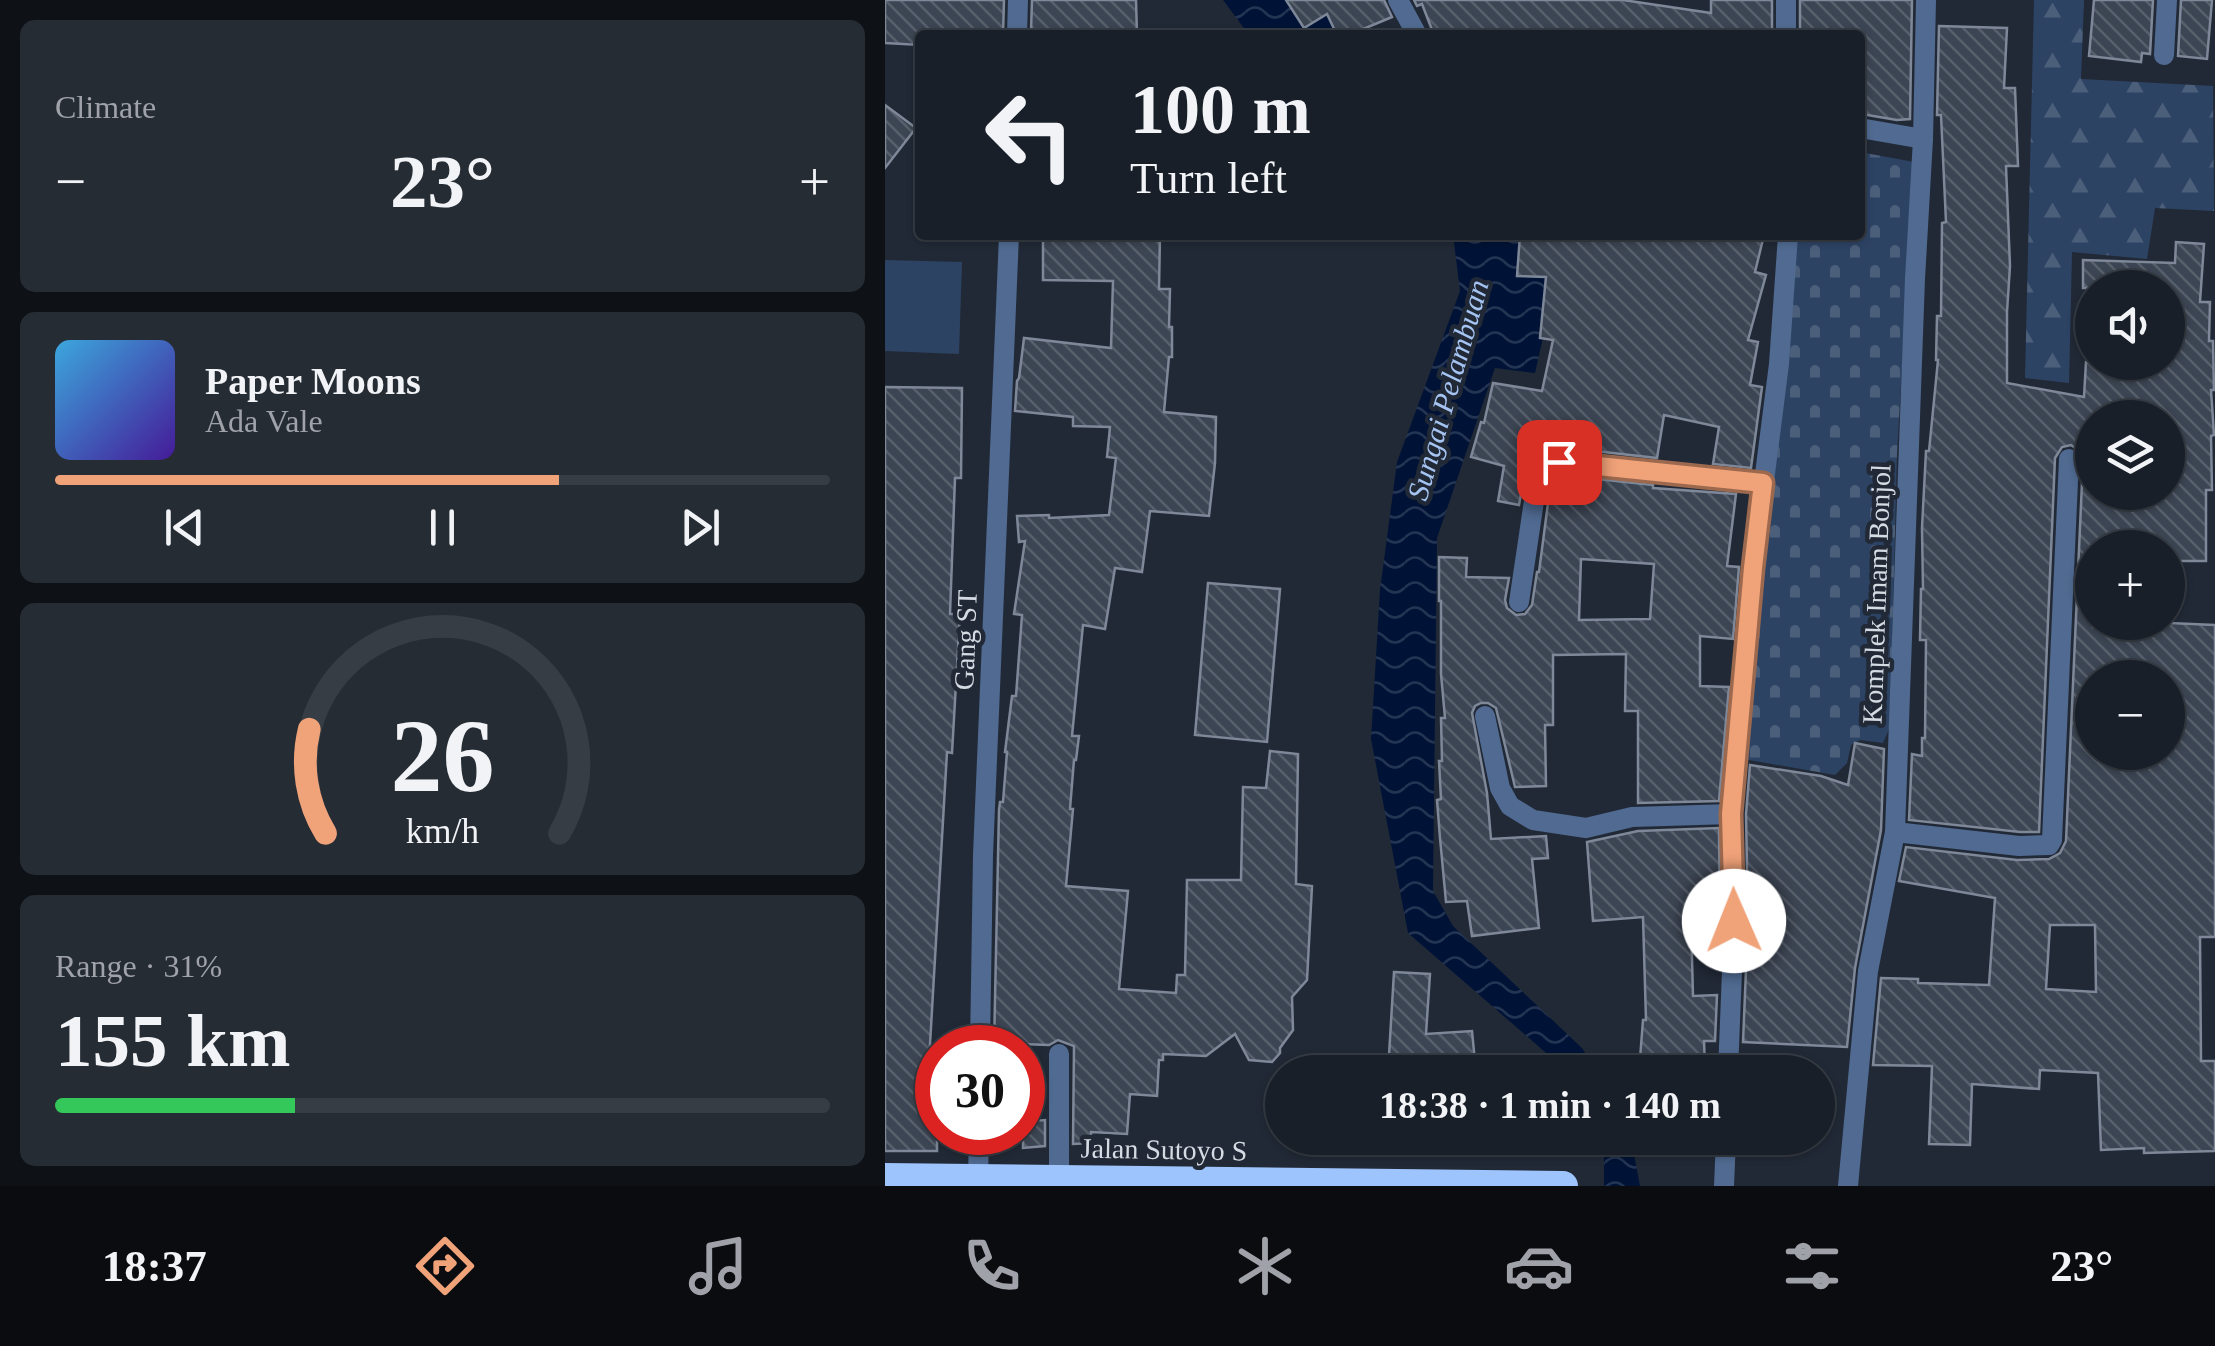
<!DOCTYPE html>
<meta charset="utf-8">
<style>
body{margin:0;font-family:Georgia,serif;background:#262c34;color:#f1f3f6;height:100vh;display:flex;flex-direction:column;font-size:38px;white-space:nowrap}
*{box-sizing:border-box;margin:0}
p{font-size:32px;color:#9fa2a8}
.icon{flex:none;width:55px;height:55px;fill:none;stroke:currentColor;stroke-width:2;stroke-linecap:round;stroke-linejoin:round}
.map{position:relative;flex:1;overflow:hidden}
.side{display:flex;flex-direction:column;gap:20px;padding:20px;background:#0e1116;width:885px}
.side>*{flex:none}
.hud{position:absolute;left:30px;top:30px;width:950px;height:210px;border-radius:10px;box-shadow:0 2px 8px #0004,0 0 0 2px #373d45;background:#191f28;color:#f1f3f6;overflow:hidden}
.fabs{position:absolute;left:1190px;top:270px;display:grid;gap:20px}
.fabs a{display:grid;place-items:center;width:110px;height:110px;border-radius:50%;background:#191f28;box-shadow:0 2px 8px #0004,0 0 0 2px #373d45;font-size:50px}
.speed{position:absolute;left:30px;top:1025px;display:flex;gap:20px;font-size:50px;font-weight:700;text-align:center}
.speed>*{display:grid;place-content:center;width:130px;height:130px;border-radius:50%;background:#191f28;box-shadow:0 2px 8px #0004,0 0 0 2px #373d45;line-height:1}
.speed .limit{border:15px solid #d22;background:#fff;color:#111}
.pin{position:absolute;display:grid;place-items:center;width:85px;height:85px;color:#fff;margin:-42px;border-radius:20px;box-shadow:0 5px 15px #0006}
.me{position:absolute;width:110px;margin:-55px;rotate:359deg;stroke-linejoin:round;filter:drop-shadow(0 0 8px #0008)}
.turn{display:flex;align-items:center;gap:35px;height:210px;padding:0 50px;font-size:45px}
.turn .icon{width:130px;height:130px;stroke-width:2.5}
.turn b{display:block;font-size:70px;line-height:85px}
.big{font-size:75px;font-weight:800;line-height:1.1}
.side .tile{flex:1;display:flex;flex-direction:column;justify-content:center;gap:15px;min-width:0;padding:0 35px;border-radius:15px;background:#262c34}
.side .dial{align-items:center;gap:0}
.dial svg{height:260px;overflow:visible;fill:none;stroke:#373d45;stroke-width:7;stroke-linecap:round;text-anchor:middle}
.dial text{fill:#f1f3f6;stroke:none}
.song{display:flex;align-items:center;gap:30px}
.cover{width:120px;height:120px;border-radius:15px;background:linear-gradient(135deg,hsl(200 70% 55%),hsl(260 70% 35%))}
.played{height:10px;border-radius:5px;background:linear-gradient(90deg,#f0a279 65%,#373d45 65%)}
.keys{display:flex;justify-content:space-around;direction:ltr}
.heat{display:flex;justify-content:space-between;align-items:center;font-size:55px;direction:ltr}
.charge{height:15px;border-radius:8px;background:linear-gradient(90deg,#34c759 31%,#373d45 0)}
.trip{position:absolute;left:380px;top:1055px;width:570px;height:100px;border-radius:50px;background:#191f28;box-shadow:0 2px 8px #0004,0 0 0 2px #373d45;font-weight:800;line-height:100px;text-align:center}
.tab-bar{display:flex;height:160px;justify-content:space-around;align-items:center;background:#0a0c10;color:#9fa2a8}
.tab-bar .icon{width:70px;height:70px}
.tab-bar .active{color:#f0a279}
.tab-bar b{font-size:45px;color:#f1f3f6}
main{display:flex;flex:1;min-height:0}
.map>svg:first-child{display:block}
</style>
<main>
<section class="side">
<div class="tile"><p>Climate</p>
<div class="heat"><a>−</a><b class="big">23°</b><a>+</a></div>
</div>
<div class="tile">
<div class="song"><i class="cover"></i><div><b>Paper Moons</b><p>Ada Vale</p></div></div>
<div class="played"></div>
<div class="keys"><svg class="icon" aria-label="previous" viewBox="0 0 24 24"><path d="M18 5L8 12l10 7zM5 5v14"/></svg><svg class="icon" aria-label="pause" viewBox="0 0 24 24"><path d="M8 5v14M16 5v14"/></svg><svg class="icon" aria-label="next" viewBox="0 0 24 24"><path d="M6 5l10 7-10 7zM19 5v14"/></svg></div>
</div>
<div class="tile dial"><svg viewBox="0 0 100 80">
<path d="M14 69A42 42 0 1 1 86 69"/>
<path d="M14 69A42 42 0 0 1 9 37" stroke="#f0a279"/>
<text x="50" y="56" font-size="32" font-weight="700">26</text>
<text x="50" y="72" font-size="11">km/h</text>
</svg></div>
<div class="tile"><p>Range · 31%</p><b class="big">155 km</b><div class="charge"></div></div>
</section>
<div class="map">
<svg width="1330" height="1186" viewBox="0 0 1330 1186">
<defs>
<pattern id="forest-firs" width="22" height="20" patternUnits="userSpaceOnUse" patternTransform="scale(2.5)"><rect width="22" height="20" fill="#2d4364"/><path d="M5 1l3.5 6h-7zM16 11l3.5 6h-7z" fill="#4b5e7a"/></pattern>
<pattern id="cemetery-stones" width="16" height="16" patternUnits="userSpaceOnUse" patternTransform="scale(2.5)"><rect width="16" height="16" fill="#2d4364"/><path d="M2 7V4a2 2 0 0 1 4 0v3zM10 15v-3a2 2 0 0 1 4 0v3z" fill="#4b5e7a"/></pattern>
<pattern id="water-waves" width="16" height="10" patternUnits="userSpaceOnUse" patternTransform="scale(2.5)"><rect width="16" height="10" fill="#001336"/><path d="M0 5q4-4 8 0t8 0" fill="none" stroke="#243553"/></pattern>
<pattern id="building-back-hatch" width="6" height="6" patternUnits="userSpaceOnUse" patternTransform="scale(2.5)"><rect width="6" height="6" fill="#3c4553"/><path d="M-1 5l2 2M0 0l6 6M5-1l2 2" fill="none" stroke="#575f6c"/></pattern>
</defs>
<rect width="100%" height="100%" fill="#212936"/>
<polygon fill="url(#forest-firs)" points="1149,0 1199,0 1196,79 1328,86 1329,211 1270,208 1262,259 1187,252 1184,383 1140,378"/>
<polygon fill="url(#cemetery-stones)" points="975,152 1029,162 1012,453 1005,727 998,743 975,740 966,745 962,763 950,775 858,759 905,339 912,235 975,235"/>
<polygon fill="#2d4364" points="0,260 77,262 74,354 0,351"/>
<g fill="url(#water-waves)">
<polygon points="338,0 464,0 485,35 364,35"/>
<polygon points="568,235 656,235 670,285 650,373 610,368 552,538 548,891 568,926 697,1048 712,1072 683,1072 523,933 486,739 495,590 512,462 575,291"/>
<polygon points="713,1138 746,1138 755,1186 719,1186 719,1150"/>
</g>
<g fill="url(#building-back-hatch)" stroke="#7e8898" stroke-width="2.5" fill-rule="evenodd">
<polygon points="0,0 119,0 118,35 35,35 35,45 0,43"/>
<polygon points="147,0 251,0 252,35 186,35 186,32 146,31"/>
<polygon points="401,0 499,0 507,17 464,35 452,35 442,14 419,28"/>
<polygon points="529,0 738,0 826,13 826,0 887,0 887,30 874,30 874,35 549,35 537,4 532,6"/>
<polygon points="915,0 1027,0 1025,119 1012,120 976,114 975,35 915,32"/>
<polygon points="1209,0 1268,0 1265,54 1257,53 1256,62 1204,56"/>
<polygon points="1296,0 1327,0 1322,59 1293,56"/>
<path d="M 1054,26 L 1122,28 L 1119,88 L 1130,88 L 1133,166 L 1121,166 L 1125,266 L 1122,312 L 1122,383 L 1199,397 L 1201,362 L 1282,362 L 1282,288 L 1198,288 L 1198,260 L 1290,263 L 1291,242 L 1319,244 L 1315,302 L 1325,302 L 1324,341 L 1328,341 L 1329,390 L 1326,390 L 1329,435 L 1326,436 L 1327,490 L 1321,490 L 1321,561 L 1282,561 L 1282,548 L 1208,548 L 1208,627 L 1262,627 L 1262,622 L 1330,625 L 1330,937 L 1315,937 L 1316,1061 L 1330,1061 L 1330,1151 L 1259,1153 L 1259,1148 L 1216,1150 L 1213,1073 L 1155,1070 L 1154,1089 L 1087,1084 L 1085,1145 L 1044,1144 L 1047,1066 L 988,1065 L 996,978 L 1033,979 L 1033,983 L 1104,985 L 1110,898 L 1014,881 L 1021,847 L 1132,860 L 1164,859 L 1175,853 L 1181,841 L 1198,460 L 1196,452 L 1186,445 L 1177,447 L 1170,458 L 1154,832 L 1135,832 L 1024,820 L 1027,754 L 1037,756 L 1037,738 L 1040,738 L 1041,640 L 1035,640 L 1036,589 L 1038,589 L 1037,528 L 1041,451 L 1044,451 L 1053,360 L 1051,360 L 1052,316 L 1056,316 L 1057,223 L 1061,222 L 1056,115 L 1052,115 ZM 1208,418 L 1282,418 L 1282,492 L 1208,492 ZM 1208,678 L 1282,678 L 1282,752 L 1208,752 ZM 1165,925 L 1210,925 L 1211,992 L 1161,989 Z"/>
<polygon points="0,105 31,128 0,168"/>
<polygon points="158,235 275,235 274,289 285,289 284,327 287,327 287,357 284,357 279,412 331,417 330,463 324,516 265,511 257,572 230,568 220,629 198,625 187,736 194,736 191,760 189,760 185,809 188,809 181,886 243,891 234,989 291,993 292,975 300,975 302,880 356,880 358,787 381,788 385,751 413,754 411,884 427,886 422,980 407,997 408,1030 395,1048 395,1053 387,1062 364,1060 350,1034 321,1056 278,1054 278,1060 274,1060 272,1096 245,1094 242,1134 206,1132 206,1143 188,1144 189,1046 173,1040 164,1045 136,1044 135,1048 109,1047 114,810 115,802 118,802 122,752 120,752 127,696 131,696 137,615 129,614 140,541 134,542 132,516 164,515 164,518 224,515 231,458 222,457 225,427 188,426 188,417 130,411 132,381 134,378 139,338 226,348 228,281 158,280"/>
<polygon points="635,235 879,235 870,272 881,275 863,340 873,342 865,385 877,387 866,468 828,464 834,427 779,415 772,458 675,447 659,451 652,455 640,471 634,505 613,501 619,466 586,457 596,422 599,423 608,383 657,391 668,340 655,338 661,277 632,276"/>
<polygon points="0,387 77,388 76,478 70,478 65,614 75,614 67,753 62,752 41,1113 52,1113 52,1151 0,1151"/>
<path d="M 675,475 L 768,485 L 768,488 L 851,494 L 842,566 L 854,567 L 848,639 L 815,636 L 815,686 L 844,687 L 834,801 L 753,803 L 753,711 L 740,711 L 741,654 L 668,655 L 668,725 L 660,725 L 661,786 L 630,787 L 611,708 L 603,703 L 596,703 L 590,706 L 587,713 L 602,793 L 606,839 L 661,836 L 663,858 L 647,859 L 654,928 L 587,936 L 582,901 L 561,902 L 555,838 L 552,800 L 556,799 L 554,761 L 557,761 L 556,718 L 560,718 L 556,674 L 556,601 L 554,601 L 554,557 L 582,558 L 581,577 L 624,578 L 620,600 L 622,608 L 631,615 L 640,614 L 647,605 L 652,572 L 654,572 L 666,480 ZM 696,559 L 769,564 L 765,619 L 694,620 Z"/>
<polygon points="323,583 395,589 382,742 310,735"/>
<polygon points="970,743 999,749 996,830 970,968 962,1047 858,1042 863,922 861,814 865,765 936,776 963,785"/>
<polygon points="834,828 835,919 806,921 808,996 832,995 830,1041 819,1041 820,1067 780,1068 780,1072 754,1072 758,1020 761,1020 758,917 708,921 702,842 753,831"/>
<polygon points="509,972 545,974 541,1034 587,1031 591,1072 503,1072"/>
<polygon points="160,1120 160,1146 138,1148 138,1122"/>
</g>
<g fill="none" stroke-linecap="round" stroke-linejoin="round">
<g stroke="#506a91" stroke-width="20">
<polyline points="513,0 532,35"/>
<polyline points="132,35 133,0"/>
<polyline points="901,35 901,0"/>
<polyline points="1279,55 1282,0"/>
<polyline points="975,128 1038,139"/>
<polyline points="634,602 653,474 662,464 674,461 878,483"/>
<polyline points="600,716 615,788 625,806 648,820 701,828 747,817 847,814"/>
<polyline points="1010,832 1134,846 1164,845 1167,840 1184,459"/>
<polyline points="95,1048 98,855 124,235"/>
<polyline points="843,1072 849,921 847,814 868,568 894,364 903,235"/>
<polyline points="93,1180 94,1132"/>
<polyline points="174,1181 174,1054"/>
<polyline points="839,1186 841,1138"/>
<polyline points="963,1186 983,971 1010,832 1030,279 1038,139 1041,0"/>
</g>
<polyline stroke="#9ec4fd" stroke-width="30" points="0,1178 678,1186"/>
</g>
<g fill="none" stroke-linecap="round" stroke-linejoin="round">
<g stroke="#9c694f" stroke-width="25">
<polyline id="route" points="674,462 878,483 868,568 846,814 849,921"/>
</g>
<use href="#route" stroke="#f0a279" stroke-width="18"/>
</g>
<g text-anchor="middle" stroke-width="9" stroke-linejoin="round" paint-order="stroke">
<g font-size="28" fill="#d5dbe3" stroke="#212936">
<text transform="translate(991 594) rotate(-88)" y="10">Komplek Imam Bonjol</text>
<text transform="translate(80 640) rotate(-88)" y="10">Gang ST</text>
<text transform="translate(279 1149) rotate(1)" y="10">Jalan Sutoyo S</text>
</g>
<g font-size="30" font-style="italic" fill="#a5c4f2" stroke="#212936">
<text transform="translate(563 390) rotate(-74)" y="10">Sungai Pelambuan</text>
</g>
</g>
</svg>
<div class="fabs">
<a><svg class="icon" aria-label="sound" viewBox="0 0 24 24"><path d="M4 9h4l5-4v14l-5-4H4zM17 9q2 3 0 6"/></svg></a>
<a><svg class="icon" aria-label="layers" viewBox="0 0 24 24"><path d="M12 4l9 5-9 5-9-5zM3 14l9 5 9-5"/></svg></a>
<a>+</a>
<a>−</a>
</div>
<div class="speed"><div class="limit">30</div></div>
<div class="pin" style="left:674px;top:462px;background:#d93025"><svg class="icon" aria-label="arrive" viewBox="0 0 24 24"><path d="M6 21V4h12l-3 4 3 4H6"/></svg></div>
<svg class="me" style="left:849px;top:921px" viewBox="-20 -20 40 40"><circle r="19" fill="#fff"/><path d="M0-13L10 11 0 6-10 11z" fill="#f0a279"/></svg>
<div class="trip">18:38 · 1 min · 140 m</div>
<div class="hud">
<div class="turn"><svg class="icon" aria-label="left" viewBox="0 0 24 24"><path d="M17 20v-9H6M10 6l-5 5 5 5"/></svg><div><b>100 m</b>Turn left</div></div>
</div>
</div>
</main>
<nav class="tab-bar">
<b>18:37</b>
<svg class="icon active" aria-label="directions" viewBox="0 0 24 24"><path d="M12 3l9 9-9 9-9-9zM9 14v-3h6M13 9l2 2-2 2"/></svg>
<svg class="icon" aria-label="music" viewBox="0 0 24 24"><path d="M9 18V5l10-2v13"/><circle cx="6" cy="18" r="3"/><circle cx="16" cy="16" r="3"/></svg>
<svg class="icon" aria-label="phone" viewBox="0 0 24 24"><path d="M5 4h4l2 5-3 2q2 4 5 5l2-3 5 2v4C11 20 4 13 5 4z"/></svg>
<svg class="icon" aria-label="climate" viewBox="0 0 24 24"><path d="M12 3v18M4 7l16 10M4 17L20 7"/></svg>
<svg class="icon" aria-label="car" viewBox="0 0 24 24"><path d="M5 17H2v-5l4-1 3-4h7l3 4 3 1v5h-3M9 17h6M6 11h13"/><circle cx="7" cy="17" r="2"/><circle cx="17" cy="17" r="2"/></svg>
<svg class="icon" aria-label="filters" viewBox="0 0 24 24"><path d="M4 7h16M4 17h16"/><circle cx="9" cy="7" r="2"/><circle cx="15" cy="17" r="2"/></svg>
<b>23°</b>
</nav>
